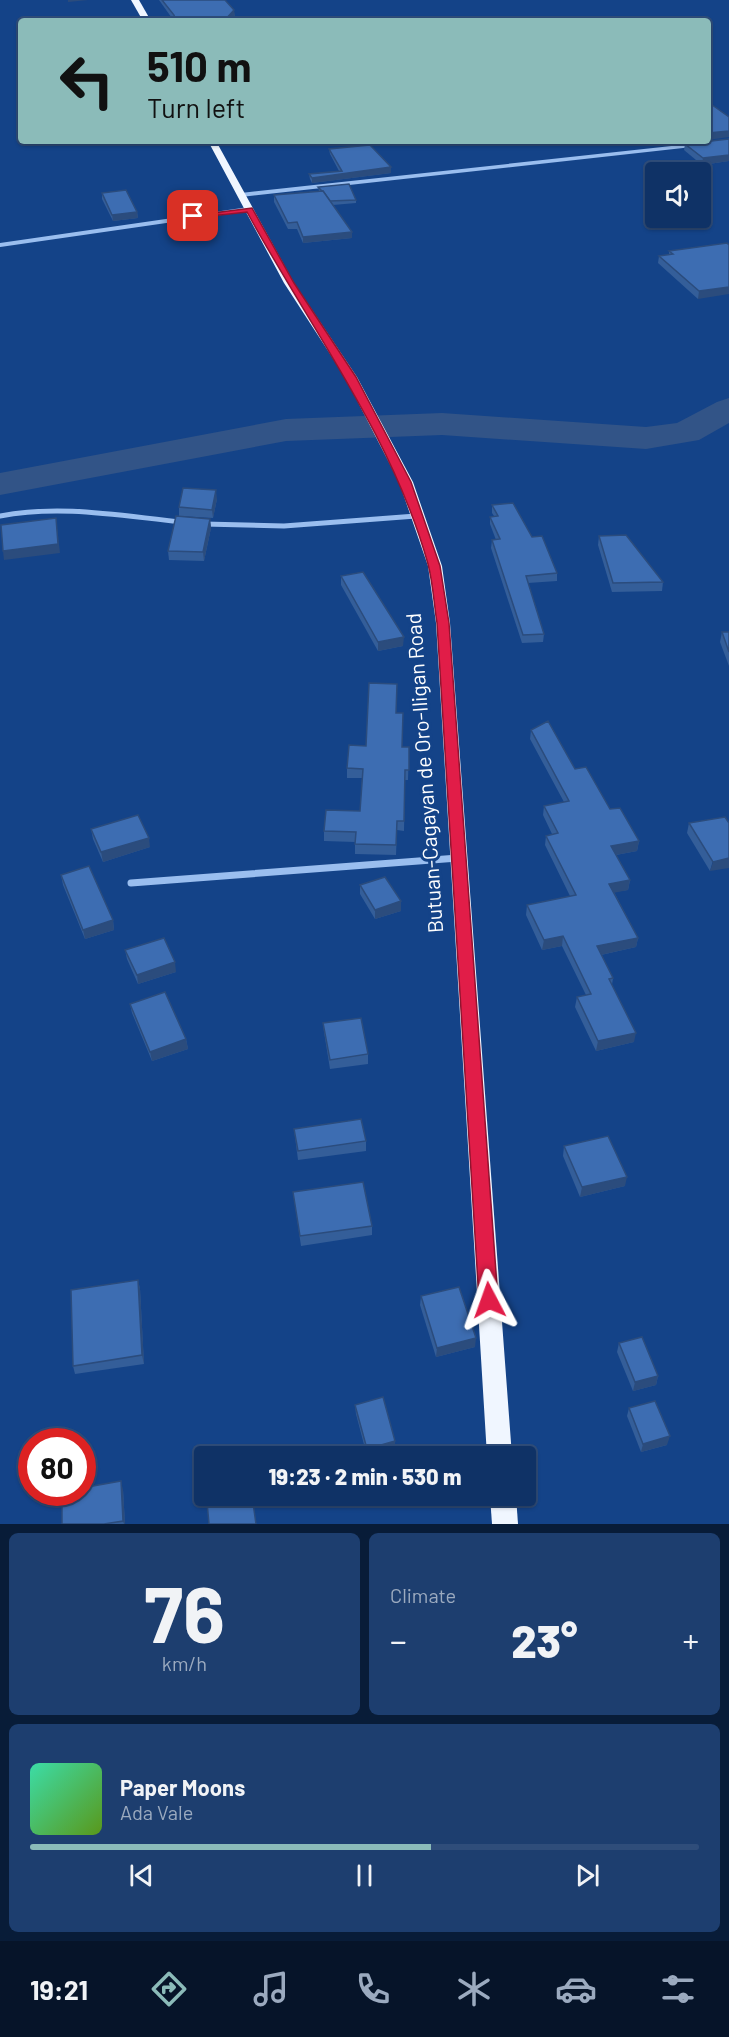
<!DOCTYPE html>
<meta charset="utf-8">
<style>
body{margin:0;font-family:Barlow,sans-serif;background:#1d3e6f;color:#f1f3f6;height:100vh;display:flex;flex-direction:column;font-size:22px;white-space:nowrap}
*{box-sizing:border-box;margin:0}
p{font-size:20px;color:#9baabf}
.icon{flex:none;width:33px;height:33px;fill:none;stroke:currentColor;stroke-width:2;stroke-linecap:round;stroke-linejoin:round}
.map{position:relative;height:1524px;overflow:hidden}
.side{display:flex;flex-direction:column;gap:9px;padding:9px;background:#081c38;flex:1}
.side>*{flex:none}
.top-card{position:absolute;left:18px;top:18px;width:693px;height:126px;border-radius:6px;box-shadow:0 2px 4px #0004,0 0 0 2px #2f4d7a;background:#8bbbb9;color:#111;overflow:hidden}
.buttons{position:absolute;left:645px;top:162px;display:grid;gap:12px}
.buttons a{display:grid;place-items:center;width:66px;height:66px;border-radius:6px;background:#0f3266;box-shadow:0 2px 4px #0004,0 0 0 2px #2f4d7a;font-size:30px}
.speed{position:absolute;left:18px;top:1428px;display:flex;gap:12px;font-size:30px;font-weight:700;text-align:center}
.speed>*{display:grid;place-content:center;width:78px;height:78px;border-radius:50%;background:#0f3266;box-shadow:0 2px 4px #0004,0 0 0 2px #2f4d7a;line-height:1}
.speed .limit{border:9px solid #d22;background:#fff;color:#111}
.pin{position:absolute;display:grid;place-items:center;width:51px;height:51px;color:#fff;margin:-26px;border-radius:12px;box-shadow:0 3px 9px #0006}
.me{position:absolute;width:66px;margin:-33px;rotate:356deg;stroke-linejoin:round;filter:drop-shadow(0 0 4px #0008)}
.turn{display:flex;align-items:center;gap:21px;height:126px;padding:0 30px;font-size:27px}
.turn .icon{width:78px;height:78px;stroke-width:2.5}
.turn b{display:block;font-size:42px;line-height:51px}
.big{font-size:45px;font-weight:800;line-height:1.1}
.side .widget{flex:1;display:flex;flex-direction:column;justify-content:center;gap:9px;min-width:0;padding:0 21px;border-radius:9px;background:#1d3e6f}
.side .dial{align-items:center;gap:0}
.dial b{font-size:78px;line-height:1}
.song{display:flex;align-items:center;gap:18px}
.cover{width:72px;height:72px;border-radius:9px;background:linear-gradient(135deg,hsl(160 70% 55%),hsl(90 70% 35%))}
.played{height:6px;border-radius:3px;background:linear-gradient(90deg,#8bbbb9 60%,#2f4d7a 60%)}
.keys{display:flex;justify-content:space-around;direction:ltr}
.heat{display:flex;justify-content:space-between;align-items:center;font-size:33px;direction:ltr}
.side .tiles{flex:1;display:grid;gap:9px;grid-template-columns:1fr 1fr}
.widget:last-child{grid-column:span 2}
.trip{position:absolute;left:194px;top:1446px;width:342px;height:60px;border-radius:6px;background:#0f3266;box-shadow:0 2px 4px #0004,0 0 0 2px #2f4d7a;font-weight:800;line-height:60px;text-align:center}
.tabs{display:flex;height:96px;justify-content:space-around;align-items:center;background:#061429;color:#9baabf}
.tabs .icon{width:42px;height:42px}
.tabs .selected{color:#8bbbb9}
.tabs b{font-size:27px;color:#f1f3f6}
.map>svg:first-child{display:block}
</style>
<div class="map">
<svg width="729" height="1524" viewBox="0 0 729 1524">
<rect width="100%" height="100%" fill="#144388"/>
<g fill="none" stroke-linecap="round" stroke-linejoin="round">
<polygon fill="#325487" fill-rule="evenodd" points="729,398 729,423 699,440 646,449 442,435 286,441 0,495 0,473 286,419 442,413 646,427 677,423 717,402"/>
<polyline stroke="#9abeef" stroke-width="4" points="0,245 249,209"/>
<g stroke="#9abeef" stroke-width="5">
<path d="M 0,516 C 61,504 121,516 182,522"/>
<polyline points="204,524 284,526 416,516"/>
</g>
<polyline stroke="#9abeef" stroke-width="7" points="131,883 458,858"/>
<polygon fill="#9abeef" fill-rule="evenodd" points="699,143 702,145 701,146 241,197 238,195 241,193"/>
<g fill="#f0f6ff" fill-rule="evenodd">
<polygon points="131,0 139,0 151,21 143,21"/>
<polygon points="208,141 216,141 294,283 357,377 413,482 442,566 450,623 512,1456 487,1456 436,623 428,566 399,482 345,377 284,283"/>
<polygon points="490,1496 516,1496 518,1524 492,1524"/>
</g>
</g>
<g fill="#345e99">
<polygon points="159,0 225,0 235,15 229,21 174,21"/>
<polygon points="729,139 729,161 702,165 684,150 685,144"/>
<polygon points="329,149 391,167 391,173 312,183 310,179 309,174 339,171 330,154"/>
<polygon points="318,187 356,200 356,203 333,205 352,232 352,238 303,243 297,229 288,229 274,202 274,195 319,191"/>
<polygon points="102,193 137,212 138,218 113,221 102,199"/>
<polygon points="729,245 698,299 658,263 659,256 669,255 669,251"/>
<polygon points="217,499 213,518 179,516 179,507"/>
<polygon points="492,505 532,537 557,573 557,581 528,583 544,634 543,642 522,643 491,548 492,540 496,540 490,524 490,517 494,516 492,513"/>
<polygon points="210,519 211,528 204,561 169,560 168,551"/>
<polygon points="599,536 663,582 662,591 612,592 598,545"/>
<polygon points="341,576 403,646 378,651 341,585"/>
<polygon points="722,632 729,632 729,666 720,642"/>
<polygon points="396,713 402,747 409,747 408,780 405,780 404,831 397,830 396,855 355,854 355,842 324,841 324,831 360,811 362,778 347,778 347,768 366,746"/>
<polygon points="531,730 575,769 639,841 637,851 616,855 630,880 628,890 614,892 638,938 636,947 601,955 613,978 612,985 634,1042 596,1051 575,1007 577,997 586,995 562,946 542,950 526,915 527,905 570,896 545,845 546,836 552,834 543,815 544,806 564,802 530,739"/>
<polygon points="725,817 710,871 687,833 689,823"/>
<polygon points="91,829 150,847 103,862 93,839"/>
<polygon points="61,875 113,920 114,930 85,939 63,885"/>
<polygon points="360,885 401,911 375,919 360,894"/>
<polygon points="125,950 176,972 138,984 127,959"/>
<polygon points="130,1004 186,1039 188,1049 152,1061 132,1013"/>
<polygon points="323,1023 368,1054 368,1064 330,1069 324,1032"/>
<polygon points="294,1129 366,1141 366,1151 298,1160"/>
<polygon points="564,1146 625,1186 580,1197 563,1156"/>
<polygon points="293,1192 372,1226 372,1235 301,1246"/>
<polygon points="138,1280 140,1289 144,1364 75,1374 73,1366"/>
<polygon points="421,1296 475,1347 436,1357 420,1305"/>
<polygon points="619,1343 658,1376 656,1385 633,1391 617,1352"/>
<polygon points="355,1405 395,1441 395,1450 367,1456 356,1414"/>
<polygon points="629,1408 667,1445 641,1452 627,1416"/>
<polygon points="123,1490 125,1524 62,1524"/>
</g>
<g fill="#2b4c7d">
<polygon points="68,0 88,0 68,2"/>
<polygon points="234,10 235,15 229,21 224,21"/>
<polygon points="729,131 729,137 708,140 708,133"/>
<polygon points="675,141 693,141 675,143"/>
<polygon points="729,155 729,161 702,165 703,158"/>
<polygon points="391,167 391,173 312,183 312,178"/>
<polygon points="137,212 138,218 113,221 112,215"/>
<polygon points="352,232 352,238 303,243 303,237"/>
<polygon points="729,287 729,294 698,299 699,291"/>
<polygon points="216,490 217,499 213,518 212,510"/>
<polygon points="56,518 60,553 4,560 3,551"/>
<polygon points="210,519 211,528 204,561 203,552"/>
<polygon points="404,637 403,646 378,651 378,642"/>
<polygon points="149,838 150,847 103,862 101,852"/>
<polygon points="639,841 637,851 610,856 611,846"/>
<polygon points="729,858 729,868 710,871 713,862"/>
<polygon points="630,880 628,890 608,894 609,884"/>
<polygon points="401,901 401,911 375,919 375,910"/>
<polygon points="113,920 114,930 85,939 83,930"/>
<polygon points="563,936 562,946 542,950 544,940"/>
<polygon points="638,938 636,947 596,956 597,946"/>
<polygon points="175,962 176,972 138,984 137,975"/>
<polygon points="636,1033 634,1042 596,1051 598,1041"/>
<polygon points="186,1039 188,1049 152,1061 150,1052"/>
<polygon points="627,1177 625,1186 580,1197 582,1187"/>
<polygon points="138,1280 140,1289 144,1364 142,1355"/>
<polygon points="476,1338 475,1347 436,1357 437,1348"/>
<polygon points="658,1376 656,1385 633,1391 635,1382"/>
<polygon points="670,1436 667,1445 641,1452 643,1444"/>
<polygon points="395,1441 395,1450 367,1456 367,1449"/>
<polygon points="121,1481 123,1490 125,1524 124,1524 123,1521"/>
</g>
<g fill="#3d6db2" stroke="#2b4c7d" stroke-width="1.5">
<polygon points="162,0 225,0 234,10 224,21 176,21 174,15"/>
<polygon points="708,102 729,117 729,131 708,133"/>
<polygon points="729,139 729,155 703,158 685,144"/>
<polygon points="370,145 391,167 312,178 309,174 342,171 329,149"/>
<polygon points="349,184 356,200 330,201 323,191 322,191 318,187"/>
<polygon points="126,190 137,212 112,215 102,193"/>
<polygon points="323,191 352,232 303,237 297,222 288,223 274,195"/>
<polygon points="727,243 729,245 729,287 699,291 659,256 673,254 669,251"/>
<polygon points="183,488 216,490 212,510 179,507"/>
<polygon points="513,503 532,537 542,536 557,573 526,576 544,634 523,635 492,540 500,539 490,517 498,516 492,505"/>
<polygon points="176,516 210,519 203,552 168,551"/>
<polygon points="56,518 58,544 3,551 1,525"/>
<polygon points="626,535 663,582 613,583 599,536"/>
<polygon points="363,572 404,637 378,642 341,576"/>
<polygon points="722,632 729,632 729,652"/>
<polygon points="369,683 397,684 396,713 403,713 402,747 409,747 409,770 405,770 404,821 397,821 396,845 355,844 356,832 324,831 326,810 360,811 363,769 347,768 349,745 366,746"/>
<polygon points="548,721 575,769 586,767 610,809 620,808 639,841 611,846 630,880 609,884 638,938 597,946 613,978 609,979 636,1033 598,1041 577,997 591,994 563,936 544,940 527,905 576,895 546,836 558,833 544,806 569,801 531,730"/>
<polygon points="138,815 149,838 101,852 91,829"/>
<polygon points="725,817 729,823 729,858 713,862 689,823"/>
<polygon points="89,866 113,920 83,930 61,875"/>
<polygon points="385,877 401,901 375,910 360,885"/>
<polygon points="164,938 175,962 137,975 125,950"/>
<polygon points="165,992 186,1039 150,1052 130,1004"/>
<polygon points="361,1018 368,1054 330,1060 323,1023"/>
<polygon points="361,1119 366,1141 298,1151 294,1129"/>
<polygon points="608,1136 627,1177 582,1187 564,1146"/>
<polygon points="363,1182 372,1226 300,1236 293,1192"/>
<polygon points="138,1280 142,1355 73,1366 71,1290"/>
<polygon points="459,1287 476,1338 437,1348 421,1296"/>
<polygon points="642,1337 658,1376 635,1382 619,1343"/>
<polygon points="383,1397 395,1441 367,1449 355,1405"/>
<polygon points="655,1401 670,1436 643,1444 629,1408"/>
<polygon points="121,1481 123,1521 104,1524 62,1524 62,1492 82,1492 82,1488"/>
<polygon points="244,1496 252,1496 256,1524 209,1524 207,1502"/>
</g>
<path fill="#e11d48" stroke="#92132f" stroke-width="1.5" d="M 252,208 L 294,283 L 356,377 L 411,482 L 440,566 L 449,623 L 498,1300 L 495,1307 L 489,1310 L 482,1307 L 479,1300 L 437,623 C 434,604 433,583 428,564 C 392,435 310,328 247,212 L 193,218 L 189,216 Z"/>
<g text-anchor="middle" stroke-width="6" stroke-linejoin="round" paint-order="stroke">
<g font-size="21" fill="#fff" stroke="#144388">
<text transform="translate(425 773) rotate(-94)" y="7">Butuan-Cagayan de Oro-Iligan Road</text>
</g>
</g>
</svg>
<div class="buttons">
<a><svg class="icon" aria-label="sound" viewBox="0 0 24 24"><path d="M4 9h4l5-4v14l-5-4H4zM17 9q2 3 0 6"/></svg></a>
</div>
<div class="speed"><div class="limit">80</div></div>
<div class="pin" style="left:193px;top:216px;background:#d93025"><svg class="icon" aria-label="arrive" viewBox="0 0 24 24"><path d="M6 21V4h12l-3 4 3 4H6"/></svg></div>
<svg class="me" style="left:489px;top:1300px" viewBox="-20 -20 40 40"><path d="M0-17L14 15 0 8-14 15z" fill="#e11d48" stroke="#fff" stroke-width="4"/></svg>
<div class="trip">19:23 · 2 min · 530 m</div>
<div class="top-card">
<div class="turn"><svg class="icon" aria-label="left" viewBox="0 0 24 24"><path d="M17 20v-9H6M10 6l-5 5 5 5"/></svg><div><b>510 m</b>Turn left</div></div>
</div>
</div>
<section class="side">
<div class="tiles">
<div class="widget dial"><b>76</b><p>km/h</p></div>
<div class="widget"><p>Climate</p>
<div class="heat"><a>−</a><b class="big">23°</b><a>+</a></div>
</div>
<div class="widget">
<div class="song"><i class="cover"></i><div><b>Paper Moons</b><p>Ada Vale</p></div></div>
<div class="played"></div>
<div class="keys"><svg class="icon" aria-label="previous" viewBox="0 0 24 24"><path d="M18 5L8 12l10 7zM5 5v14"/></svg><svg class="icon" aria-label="pause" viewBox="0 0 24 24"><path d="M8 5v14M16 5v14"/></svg><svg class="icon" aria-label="next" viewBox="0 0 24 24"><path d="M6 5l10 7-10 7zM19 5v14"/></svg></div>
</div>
</div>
</section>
<nav class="tabs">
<b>19:21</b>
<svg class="icon selected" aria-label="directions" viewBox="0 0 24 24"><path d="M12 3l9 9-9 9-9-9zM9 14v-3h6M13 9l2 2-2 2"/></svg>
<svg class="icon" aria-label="music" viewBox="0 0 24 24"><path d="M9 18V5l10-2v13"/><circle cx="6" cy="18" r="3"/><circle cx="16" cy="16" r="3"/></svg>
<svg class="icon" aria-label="phone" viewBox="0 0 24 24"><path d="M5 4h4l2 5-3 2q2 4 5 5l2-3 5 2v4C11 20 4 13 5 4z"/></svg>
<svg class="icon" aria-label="climate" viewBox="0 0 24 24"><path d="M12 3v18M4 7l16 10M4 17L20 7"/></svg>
<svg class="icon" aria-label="car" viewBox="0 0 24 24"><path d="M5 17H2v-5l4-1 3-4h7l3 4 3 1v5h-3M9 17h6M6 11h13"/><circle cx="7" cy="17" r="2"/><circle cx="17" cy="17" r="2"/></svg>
<svg class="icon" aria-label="filters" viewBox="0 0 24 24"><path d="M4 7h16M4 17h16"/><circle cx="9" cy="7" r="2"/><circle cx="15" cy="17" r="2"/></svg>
</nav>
